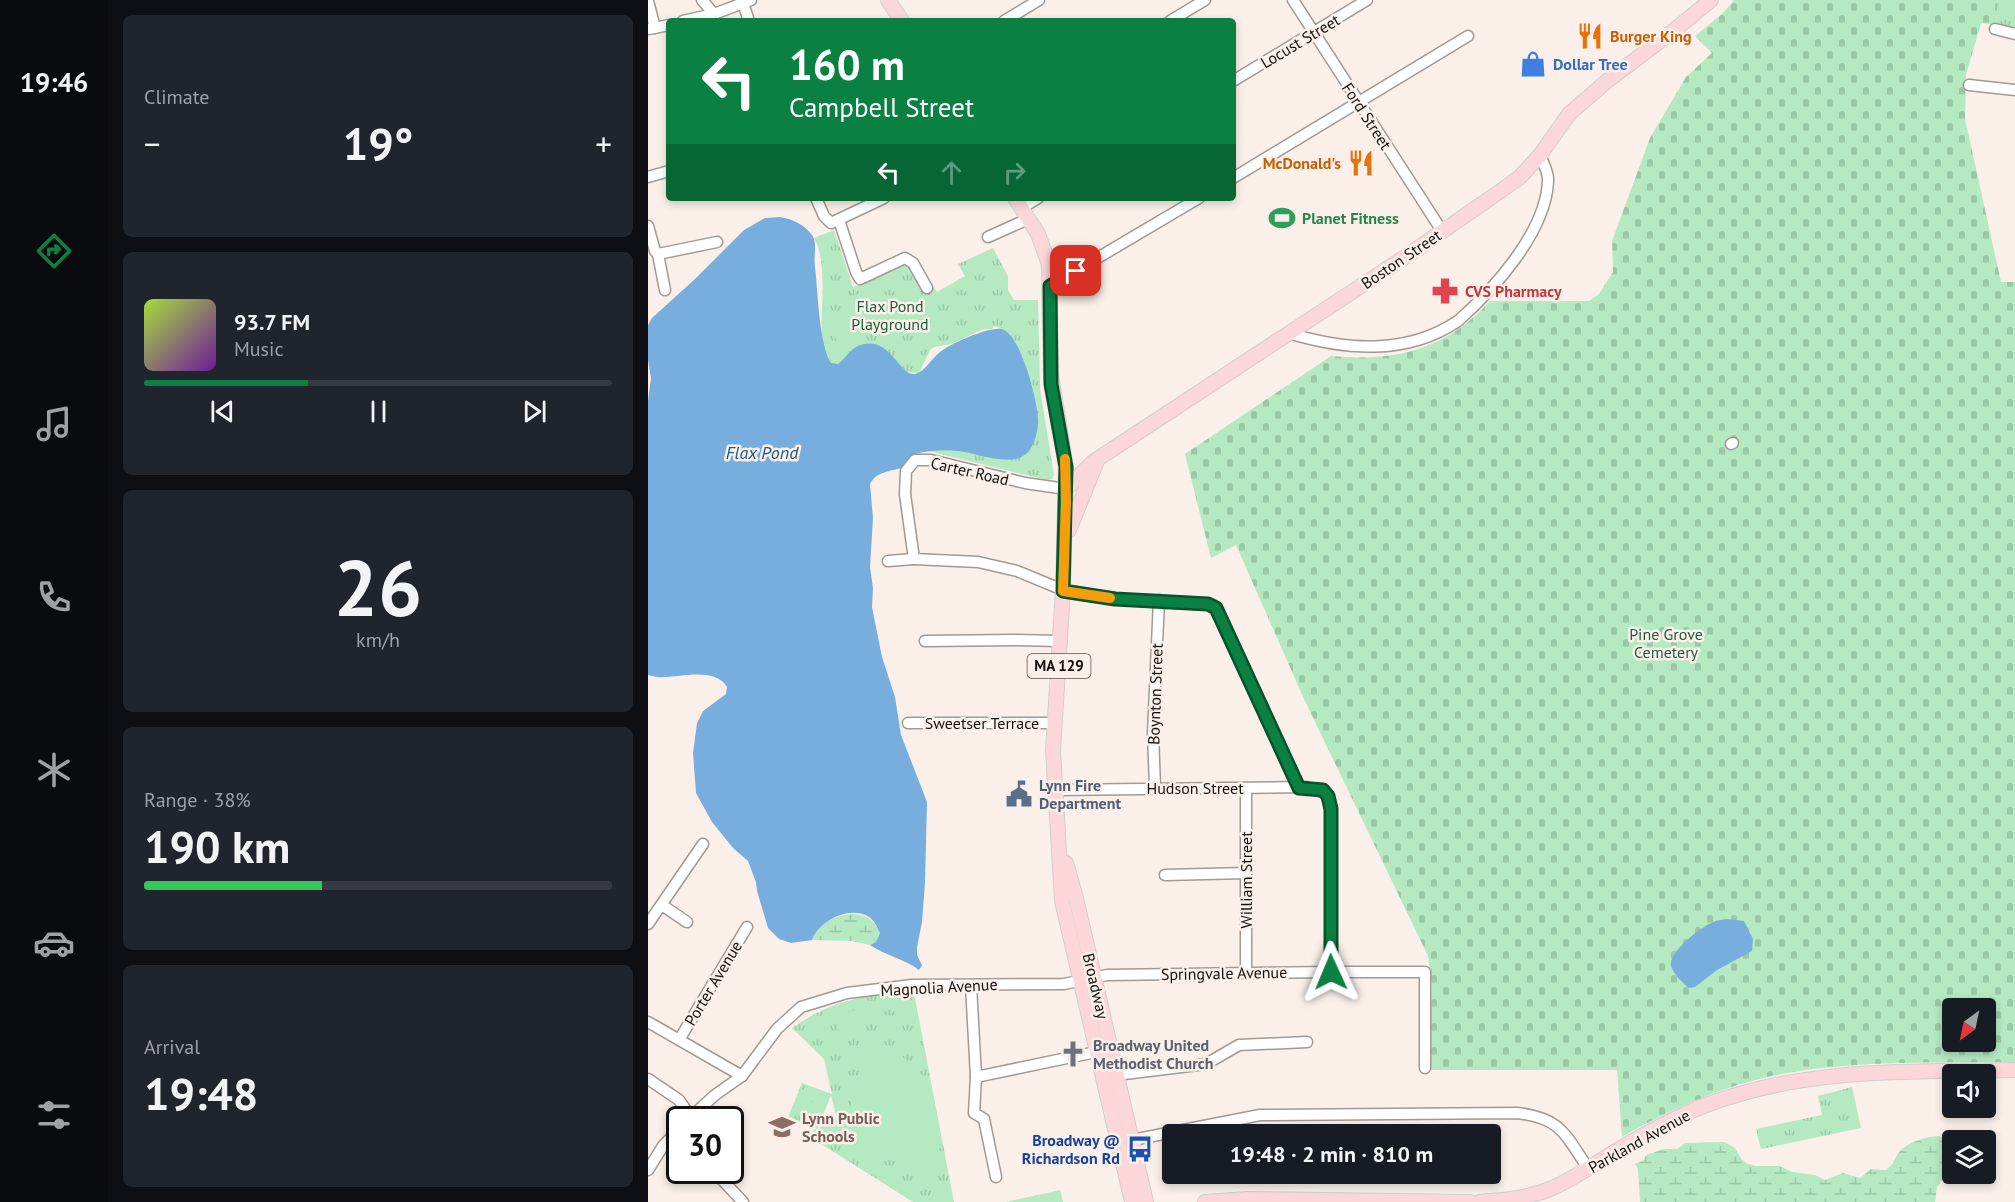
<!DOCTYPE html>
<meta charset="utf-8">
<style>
body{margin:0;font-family:"PT Sans",sans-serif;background:#20242c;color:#f1f3f6;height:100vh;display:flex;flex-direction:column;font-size:22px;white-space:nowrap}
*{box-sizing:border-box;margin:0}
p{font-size:20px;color:#9ea1a6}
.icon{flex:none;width:33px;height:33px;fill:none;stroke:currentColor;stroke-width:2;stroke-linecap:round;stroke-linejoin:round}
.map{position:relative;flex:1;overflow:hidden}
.details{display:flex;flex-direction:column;gap:15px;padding:15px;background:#0d0f14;width:540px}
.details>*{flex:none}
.banner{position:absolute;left:18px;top:18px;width:570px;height:183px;border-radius:6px;box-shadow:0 3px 9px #0003;background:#0b8043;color:#fff;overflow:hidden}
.needle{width:39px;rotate:213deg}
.tools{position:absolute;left:1294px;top:998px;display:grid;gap:12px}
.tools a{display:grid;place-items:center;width:54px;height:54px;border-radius:6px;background:#171b24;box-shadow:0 3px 9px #0003;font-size:30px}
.speed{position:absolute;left:18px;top:1106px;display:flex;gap:12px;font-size:30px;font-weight:700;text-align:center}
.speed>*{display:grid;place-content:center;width:78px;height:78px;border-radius:50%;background:#171b24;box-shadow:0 3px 9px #0003;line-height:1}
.speed .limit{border:3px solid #111;border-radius:9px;background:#fff;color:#111}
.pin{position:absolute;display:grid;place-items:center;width:51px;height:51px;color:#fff;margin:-26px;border-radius:12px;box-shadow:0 3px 9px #0006}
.me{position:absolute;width:66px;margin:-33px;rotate:359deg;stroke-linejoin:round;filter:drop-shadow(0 0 4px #0008)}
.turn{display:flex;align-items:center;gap:21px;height:126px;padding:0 24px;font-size:27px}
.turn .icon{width:78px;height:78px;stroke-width:2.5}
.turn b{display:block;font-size:42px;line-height:51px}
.lanes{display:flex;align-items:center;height:57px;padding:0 24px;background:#0003;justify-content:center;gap:30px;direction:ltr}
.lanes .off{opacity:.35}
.big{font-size:45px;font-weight:600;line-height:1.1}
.details .tile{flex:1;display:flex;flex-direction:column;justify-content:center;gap:9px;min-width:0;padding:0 21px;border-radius:9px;background:#20242c}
.details .dial{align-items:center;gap:0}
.dial b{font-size:78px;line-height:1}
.song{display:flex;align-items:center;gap:18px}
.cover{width:72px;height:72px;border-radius:9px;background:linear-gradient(135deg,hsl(80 70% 55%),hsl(280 70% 35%))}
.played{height:6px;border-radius:3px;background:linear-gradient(90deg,#0b8043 35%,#363941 35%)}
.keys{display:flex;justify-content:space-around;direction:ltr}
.heat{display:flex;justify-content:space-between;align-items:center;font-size:33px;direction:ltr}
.charge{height:9px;border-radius:4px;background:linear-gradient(90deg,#34c759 38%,#363941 0)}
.trip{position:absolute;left:514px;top:1124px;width:339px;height:60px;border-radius:6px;background:#171b24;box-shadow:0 3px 9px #0003;font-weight:600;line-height:60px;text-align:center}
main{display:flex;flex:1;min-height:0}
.tab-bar{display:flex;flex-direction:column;width:108px;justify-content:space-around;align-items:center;background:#090b0e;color:#9ea1a6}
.tab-bar .icon{width:42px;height:42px}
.tab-bar .active{color:#0b8043}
.tab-bar b{font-size:27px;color:#f1f3f6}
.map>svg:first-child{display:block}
</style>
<main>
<nav class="tab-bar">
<b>19:46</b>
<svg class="icon active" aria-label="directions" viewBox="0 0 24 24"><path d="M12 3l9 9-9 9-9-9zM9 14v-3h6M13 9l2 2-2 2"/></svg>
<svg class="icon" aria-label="music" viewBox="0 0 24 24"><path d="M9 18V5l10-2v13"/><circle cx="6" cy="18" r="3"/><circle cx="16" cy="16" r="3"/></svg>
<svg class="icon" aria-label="phone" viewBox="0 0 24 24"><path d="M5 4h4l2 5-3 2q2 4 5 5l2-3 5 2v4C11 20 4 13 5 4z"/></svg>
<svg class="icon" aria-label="climate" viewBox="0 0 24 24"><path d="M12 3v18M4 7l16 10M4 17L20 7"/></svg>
<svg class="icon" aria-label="car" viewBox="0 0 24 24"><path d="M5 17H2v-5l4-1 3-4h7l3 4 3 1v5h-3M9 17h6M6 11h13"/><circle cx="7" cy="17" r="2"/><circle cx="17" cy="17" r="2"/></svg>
<svg class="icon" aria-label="filters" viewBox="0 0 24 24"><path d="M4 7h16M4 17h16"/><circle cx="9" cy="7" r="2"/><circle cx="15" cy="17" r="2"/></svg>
</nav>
<section class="details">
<div class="tile"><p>Climate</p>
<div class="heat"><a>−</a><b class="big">19°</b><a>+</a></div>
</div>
<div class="tile">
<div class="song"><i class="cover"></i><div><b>93.7 FM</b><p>Music</p></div></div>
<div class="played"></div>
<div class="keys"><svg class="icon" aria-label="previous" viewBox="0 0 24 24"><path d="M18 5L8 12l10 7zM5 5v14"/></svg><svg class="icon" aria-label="pause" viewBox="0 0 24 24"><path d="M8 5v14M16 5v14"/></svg><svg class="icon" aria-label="next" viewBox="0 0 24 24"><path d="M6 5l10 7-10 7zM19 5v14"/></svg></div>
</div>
<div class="tile dial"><b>26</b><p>km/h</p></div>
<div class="tile"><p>Range · 38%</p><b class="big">190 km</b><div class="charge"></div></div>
<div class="tile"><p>Arrival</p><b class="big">19:48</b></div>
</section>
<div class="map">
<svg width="1367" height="1202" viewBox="0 0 1367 1202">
<defs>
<pattern id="grass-tufts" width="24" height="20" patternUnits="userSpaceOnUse" patternTransform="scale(1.5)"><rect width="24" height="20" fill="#b4e9c1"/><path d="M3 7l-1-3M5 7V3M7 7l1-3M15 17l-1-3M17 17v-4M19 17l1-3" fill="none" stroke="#9ac7a5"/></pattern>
<pattern id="wetland-marsh" width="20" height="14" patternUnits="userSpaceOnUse" patternTransform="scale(1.5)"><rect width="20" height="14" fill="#b4e9c1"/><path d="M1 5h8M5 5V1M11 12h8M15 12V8" fill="none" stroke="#9ac7a5"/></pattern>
<pattern id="cemetery-stones" width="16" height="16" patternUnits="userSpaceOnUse" patternTransform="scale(1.5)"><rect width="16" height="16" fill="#b4e9c1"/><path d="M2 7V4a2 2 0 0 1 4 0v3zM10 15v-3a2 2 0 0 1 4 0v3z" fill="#9ac7a5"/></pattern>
</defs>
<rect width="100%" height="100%" fill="#faf0e9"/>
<g fill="url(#grass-tufts)" fill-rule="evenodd">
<polygon points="1350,0 1367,0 1367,28 1350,24 1348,25"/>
<path d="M 186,230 L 205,287 L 259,264 L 276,293 L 286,287 L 289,292 L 317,276 L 310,264 L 345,248 L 360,276 L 360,290 L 366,300 L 390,300 L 392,389 L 406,475 L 404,479 L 399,480 L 280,451 L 352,328 L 346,326 L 344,329 L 336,329 L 303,344 L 286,347 L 282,350 L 271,373 L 257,372 L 199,360 L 179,369 C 177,358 175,347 174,336 C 172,309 180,261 166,238 Z"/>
<path d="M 244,993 L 266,993 L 306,1202 L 265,1202 L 159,1135 L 169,1128 L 140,1117 L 154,1083 L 184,1094 L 176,1059 L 144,1028 C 175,1006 207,996 244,993 ZM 183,1095 L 189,1119 L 171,1128 L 170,1128 Z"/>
<polygon points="1204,1087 1213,1128 1113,1149 1108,1129 1174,1115 1170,1096"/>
<polygon points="412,1190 415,1202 358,1202"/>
</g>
<g fill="url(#wetland-marsh)">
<path d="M 203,914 C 218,915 225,918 232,933 L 228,942 L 222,945 L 204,941 L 164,940 C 170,922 185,917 203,914 Z"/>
<path d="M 1291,1136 L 1305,1142 L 1305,1164 L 1289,1187 L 1287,1202 L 992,1202 L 990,1169 L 987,1164 L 996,1160 L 998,1155 L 1016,1149 L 1029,1149 L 1037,1143 L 1076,1142 L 1087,1148 L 1094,1160 L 1100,1164 L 1108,1166 L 1132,1166 L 1144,1172 L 1167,1175 L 1177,1180 L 1195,1173 L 1212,1178 L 1223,1169 L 1238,1170 C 1246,1165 1246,1158 1252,1151 C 1262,1141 1278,1137 1291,1136 Z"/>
</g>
<path fill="url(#cemetery-stones)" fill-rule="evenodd" d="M 1086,0 L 1350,0 L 1348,25 L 1333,23 L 1318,75 L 1317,119 L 1353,282 L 1367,282 L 1367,1062 C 1291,1063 1214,1060 1139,1073 C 1081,1083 1025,1108 974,1137 L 969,1070 L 781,1070 L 784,985 L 780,956 L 656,699 L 588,545 L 563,558 L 537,454 L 683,356 C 747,362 798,350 842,301 L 941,301 L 951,294 L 965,272 L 964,241 L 1002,138 L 1038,77 L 1064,53 L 1047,36 L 1075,13 ZM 1305,1008 L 1338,1008 L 1338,1041 L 1305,1041 Z"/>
<g fill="#b4e9c1">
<polygon points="228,286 245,323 191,347 179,317 195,310 191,302"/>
<polygon points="213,1009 217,1027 191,1032 187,1014"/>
<polygon points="216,1048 251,1054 271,1071 281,1084 292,1148 283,1170 202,1151 195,1141"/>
<polygon points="153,1089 165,1093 155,1118 144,1113"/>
<polygon points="168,1094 179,1098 170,1123 158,1119"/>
</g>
<g fill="#77aede">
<path d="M 132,217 C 144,219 156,224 164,235 C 170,244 165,256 167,267 C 170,292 171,344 183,363 L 190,364 C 197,359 201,350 210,346 C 242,333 250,376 267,374 C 277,372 283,359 291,353 C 301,344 340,327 353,329 C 372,331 391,405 390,422 C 390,431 387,441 383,448 C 370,471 330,453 310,451 C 301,450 292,450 283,451 C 276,452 267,453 262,458 C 258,461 257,466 253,468 C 241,472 229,471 222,484 L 225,518 L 222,567 L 225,588 L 224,607 L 234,657 L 247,697 L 253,735 L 279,802 L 277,882 L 274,922 L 269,947 L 269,955 L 274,965 L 271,970 C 257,959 238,956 222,945 L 228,942 L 232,933 C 229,927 226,920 221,917 C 201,905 171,921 164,940 L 143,943 L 131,939 L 120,928 L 109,891 L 108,882 L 100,861 L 85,848 L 64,822 L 48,793 L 45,753 L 49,723 L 55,711 L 78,694 L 79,687 C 67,667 34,677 15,677 C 10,678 5,676 0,675 L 0,401 L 3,378 L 0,360 L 0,325 L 4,318 L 47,279 L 96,230 L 117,218 Z"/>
<path d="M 1079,919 L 1096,921 L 1105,939 L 1104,951 L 1069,970 L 1047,987 L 1041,988 C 1034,982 1026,975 1023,966 C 1020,952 1053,927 1065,922 C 1069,920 1074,920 1079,919 Z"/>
</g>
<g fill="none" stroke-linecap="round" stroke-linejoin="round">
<g stroke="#a29992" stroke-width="13">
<g id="minor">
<polyline points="54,0 66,14"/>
<polyline points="645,0 794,231"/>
<polyline points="0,1 7,28"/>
<polyline points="95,3 101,21"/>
<polyline points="35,21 66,14 103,0"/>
<polyline points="356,21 391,0"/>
<polyline points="522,21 557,0"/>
<polyline points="1,29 21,25"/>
<polyline points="1347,29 1367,34"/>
<polyline points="585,81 719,0"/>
<polyline points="1321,85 1367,90"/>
<polyline points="0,177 21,171"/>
<polyline points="585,178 820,36"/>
<polyline points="168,198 176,216 183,223 236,198"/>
<polyline points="374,208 390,198"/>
<polyline points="191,220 208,272 212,279 257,258 265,263 279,288"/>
<polyline points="0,226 7,251 10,254 17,290"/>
<polyline points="340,237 380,219"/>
<polyline points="10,254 69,242"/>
<polyline points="402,286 551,198"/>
<path d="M 640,333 C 697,350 758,356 810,321 C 846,289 898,232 900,181 C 901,173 895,163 892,155"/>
<polyline points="1083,444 1085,443"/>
<polyline points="418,489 377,483 283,460 267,460 258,471 257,494 266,559 330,562 369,571 415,590 467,599 564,605 571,613 651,787"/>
<polyline points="240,561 266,559"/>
<polyline points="277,641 367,640 412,641"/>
<polyline points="260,723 407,723"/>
<polyline points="507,788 505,733 511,600"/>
<polyline points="407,790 658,787 678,793 683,809 683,972"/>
<polyline points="517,875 598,873"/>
<polyline points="14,905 39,922"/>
<polyline points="0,924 55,844"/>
<polyline points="598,972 598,788"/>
<polyline points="323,985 328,1077 326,1113 336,1119 348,1177"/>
<polyline points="0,1022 94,1076"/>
<polyline points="31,1040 99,927"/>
<polyline points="468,1075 558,1064 591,1045 659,1042"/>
<polyline points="328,1077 448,1052"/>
<polyline points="0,1079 31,1100 43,1117"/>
<polyline points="41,1119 67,1095 94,1076 129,1029 153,1007 199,993 264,985 416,984 459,975 683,972 777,972 777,1068"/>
<path d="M 479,1141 L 612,1115 L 869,1113 C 914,1118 917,1135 940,1168"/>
<polyline points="0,1170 15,1146 32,1128"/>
<polyline points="65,1170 95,1202"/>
</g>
</g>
<g stroke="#d0cfcf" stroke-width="16">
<g id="major">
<polyline points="240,0 254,21"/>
<polyline points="367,198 390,234 401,264 403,375 418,467 415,590 405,750 414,901 484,1202"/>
<polyline points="418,489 445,462 754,259 854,190 872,177 892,155 921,114 959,81 1024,32 1063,0"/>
<polyline points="421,530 449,461"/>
<polyline points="418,863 428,898 498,1202"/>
<polyline points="557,1202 600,1199 822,1202"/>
<path d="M 831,1202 C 856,1200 880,1198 902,1189 C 928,1178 949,1162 973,1148 C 1000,1132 1028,1117 1058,1105 C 1159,1067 1261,1072 1367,1070"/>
</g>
</g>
<use href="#minor" stroke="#fff" stroke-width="10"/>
<use href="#major" stroke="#fcd7d9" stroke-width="14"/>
</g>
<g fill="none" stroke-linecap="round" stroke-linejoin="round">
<g stroke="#07532c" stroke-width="15">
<polyline id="route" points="428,271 402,286 403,384 418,467 415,591 467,599 560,604 568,608 651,788 675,790 680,796 683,809 683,972"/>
</g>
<use href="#route" stroke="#0b8043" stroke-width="10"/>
<polyline stroke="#f59e0b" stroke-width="10" points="417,459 418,502 415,591 462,598"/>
</g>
<defs>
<g id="restaurant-bare" transform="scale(2.07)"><path d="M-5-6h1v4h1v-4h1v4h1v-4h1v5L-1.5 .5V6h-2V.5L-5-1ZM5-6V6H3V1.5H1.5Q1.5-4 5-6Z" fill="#e8710a" stroke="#faf0e9" stroke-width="2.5" paint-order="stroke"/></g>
<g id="shop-bare" transform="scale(2.07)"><path d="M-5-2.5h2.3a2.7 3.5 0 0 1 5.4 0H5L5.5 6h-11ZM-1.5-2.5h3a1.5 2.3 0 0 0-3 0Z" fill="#3f7fe0" stroke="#faf0e9" stroke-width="2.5" paint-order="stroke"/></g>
<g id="stadium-bare" transform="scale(2.07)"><path d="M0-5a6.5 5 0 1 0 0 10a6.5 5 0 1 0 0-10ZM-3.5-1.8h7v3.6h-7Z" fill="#2e9e5b" stroke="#faf0e9" stroke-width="2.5" paint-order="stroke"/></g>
<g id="pharmacy-bare" transform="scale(2.07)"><path d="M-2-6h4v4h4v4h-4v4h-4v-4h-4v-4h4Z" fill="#e0444e" stroke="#faf0e9" stroke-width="2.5" paint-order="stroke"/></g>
<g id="civic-bare" transform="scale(2.07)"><path d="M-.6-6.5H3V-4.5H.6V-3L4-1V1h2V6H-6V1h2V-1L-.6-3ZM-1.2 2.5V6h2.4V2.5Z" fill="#5c6f8a" stroke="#faf0e9" stroke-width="2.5" paint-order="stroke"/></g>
<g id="church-bare" transform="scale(2.07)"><path d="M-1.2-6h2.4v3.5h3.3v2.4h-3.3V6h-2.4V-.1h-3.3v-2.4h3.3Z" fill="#6b7280" stroke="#faf0e9" stroke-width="2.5" paint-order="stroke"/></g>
<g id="school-bare" transform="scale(2.07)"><path d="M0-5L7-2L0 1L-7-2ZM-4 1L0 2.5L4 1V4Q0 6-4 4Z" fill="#8d6e63" stroke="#faf0e9" stroke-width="2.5" paint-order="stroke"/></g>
<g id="bus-bare" transform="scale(2.07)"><path d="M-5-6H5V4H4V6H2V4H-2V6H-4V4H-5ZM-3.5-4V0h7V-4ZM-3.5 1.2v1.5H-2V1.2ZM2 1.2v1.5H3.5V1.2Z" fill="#1a4fb4" stroke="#faf0e9" stroke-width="2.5" paint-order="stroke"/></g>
</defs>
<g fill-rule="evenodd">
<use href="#restaurant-bare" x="942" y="36"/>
<use href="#shop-bare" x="885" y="64"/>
<use href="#restaurant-bare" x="713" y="163"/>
<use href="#stadium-bare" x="634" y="218"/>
<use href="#pharmacy-bare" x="797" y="291"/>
<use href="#civic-bare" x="371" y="794"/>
<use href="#church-bare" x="425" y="1054"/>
<use href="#school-bare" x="134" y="1127"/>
<use href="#bus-bare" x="492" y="1149"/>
</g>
<g text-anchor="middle" stroke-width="5" stroke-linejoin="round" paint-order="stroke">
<rect fill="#faf0e9" stroke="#58534f" stroke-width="1.5" x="379.5" y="654" width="63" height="24" rx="4.5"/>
<g font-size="15" font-weight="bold" fill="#13100d">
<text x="411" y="671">MA 129</text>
</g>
<g font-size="16" font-weight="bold" fill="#c56008" stroke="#faf0e9" text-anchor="start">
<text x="962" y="42">Burger King</text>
<text x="693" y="169" text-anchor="end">McDonald's</text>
</g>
<g font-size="16" fill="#13100d" stroke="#faf0e9">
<text transform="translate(652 41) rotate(-31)" y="6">Locust Street</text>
<text transform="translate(719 116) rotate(57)" y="6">Ford Street</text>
<text transform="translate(753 259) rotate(-34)" y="6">Boston Street</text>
<text transform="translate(322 471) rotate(13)" y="6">Carter Road</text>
<text transform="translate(507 694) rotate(-88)" y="6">Boynton Street</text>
<text x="334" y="729">Sweetser Terrace</text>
<text x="547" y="794">Hudson Street</text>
<text transform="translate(598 880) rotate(-90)" y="6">William Street</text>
<text transform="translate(576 973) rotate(-1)" y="6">Springvale Avenue</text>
<text transform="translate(65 983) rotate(-59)" y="6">Porter Avenue</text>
<text transform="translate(448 986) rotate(77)" y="6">Broadway</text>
<text transform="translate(291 987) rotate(-3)" y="6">Magnolia Avenue</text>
<text transform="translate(991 1141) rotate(-29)" y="6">Parkland Avenue</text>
</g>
<g font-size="16" font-weight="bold" fill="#366cbe" stroke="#faf0e9" text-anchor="start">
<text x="905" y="70">Dollar Tree</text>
</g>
<g font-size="16" font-weight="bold" fill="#27864d" stroke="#faf0e9" text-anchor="start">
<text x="654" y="224">Planet Fitness</text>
</g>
<g font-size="16" font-weight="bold" fill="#be3a42" stroke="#faf0e9" text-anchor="start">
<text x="817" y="297">CVS Pharmacy</text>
</g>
<g font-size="16" fill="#1d5f35" stroke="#faf0e9">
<text x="242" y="312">Flax Pond<tspan x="242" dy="18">Playground</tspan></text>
<text x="1018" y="640">Pine Grove<tspan x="1018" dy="18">Cemetery</tspan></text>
</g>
<g font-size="16" font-weight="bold" fill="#4e5e75" stroke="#faf0e9" text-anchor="start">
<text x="391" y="791">Lynn Fire<tspan x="391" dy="18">Department</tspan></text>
</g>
<g font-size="16" font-weight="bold" fill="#5b616d" stroke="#faf0e9" text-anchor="start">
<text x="445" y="1051">Broadway United<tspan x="445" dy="18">Methodist Church</tspan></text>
</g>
<g font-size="16" font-weight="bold" fill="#785e54" stroke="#faf0e9" text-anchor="start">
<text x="154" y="1124">Lynn Public<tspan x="154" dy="18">Schools</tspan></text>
</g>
<g font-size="16" font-weight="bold" fill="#164399" stroke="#faf0e9" text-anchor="end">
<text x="472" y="1146">Broadway @<tspan x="472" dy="18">Richardson Rd</tspan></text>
</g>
<g font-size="18" font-style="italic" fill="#1d5886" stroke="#faf0e9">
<text x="114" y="459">Flax Pond</text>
</g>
</g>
</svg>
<div class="tools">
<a><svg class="needle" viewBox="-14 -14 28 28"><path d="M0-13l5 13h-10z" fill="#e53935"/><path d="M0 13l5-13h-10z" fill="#9ea1a6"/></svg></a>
<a><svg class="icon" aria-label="sound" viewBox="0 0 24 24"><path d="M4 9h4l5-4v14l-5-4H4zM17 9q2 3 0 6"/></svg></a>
<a><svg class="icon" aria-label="layers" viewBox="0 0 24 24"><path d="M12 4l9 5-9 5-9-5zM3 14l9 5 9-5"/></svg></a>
</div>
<div class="speed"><div class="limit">30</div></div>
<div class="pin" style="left:428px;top:271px;background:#d93025"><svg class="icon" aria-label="arrive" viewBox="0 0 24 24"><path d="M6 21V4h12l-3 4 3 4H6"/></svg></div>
<svg class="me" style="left:683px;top:972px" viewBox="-20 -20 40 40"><path d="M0-17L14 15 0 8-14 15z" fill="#0b8043" stroke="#fff" stroke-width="4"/></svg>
<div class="trip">19:48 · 2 min · 810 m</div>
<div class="banner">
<div class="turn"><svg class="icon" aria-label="left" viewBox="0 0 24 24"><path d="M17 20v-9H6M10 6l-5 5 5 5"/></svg><div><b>160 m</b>Campbell Street</div></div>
<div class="lanes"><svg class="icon" aria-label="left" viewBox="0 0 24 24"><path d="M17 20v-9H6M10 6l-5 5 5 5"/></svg><svg class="icon off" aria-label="ahead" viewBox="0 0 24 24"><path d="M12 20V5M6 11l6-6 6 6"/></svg><svg class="icon off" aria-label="right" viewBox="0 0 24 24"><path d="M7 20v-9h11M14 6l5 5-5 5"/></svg></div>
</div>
</div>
</main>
